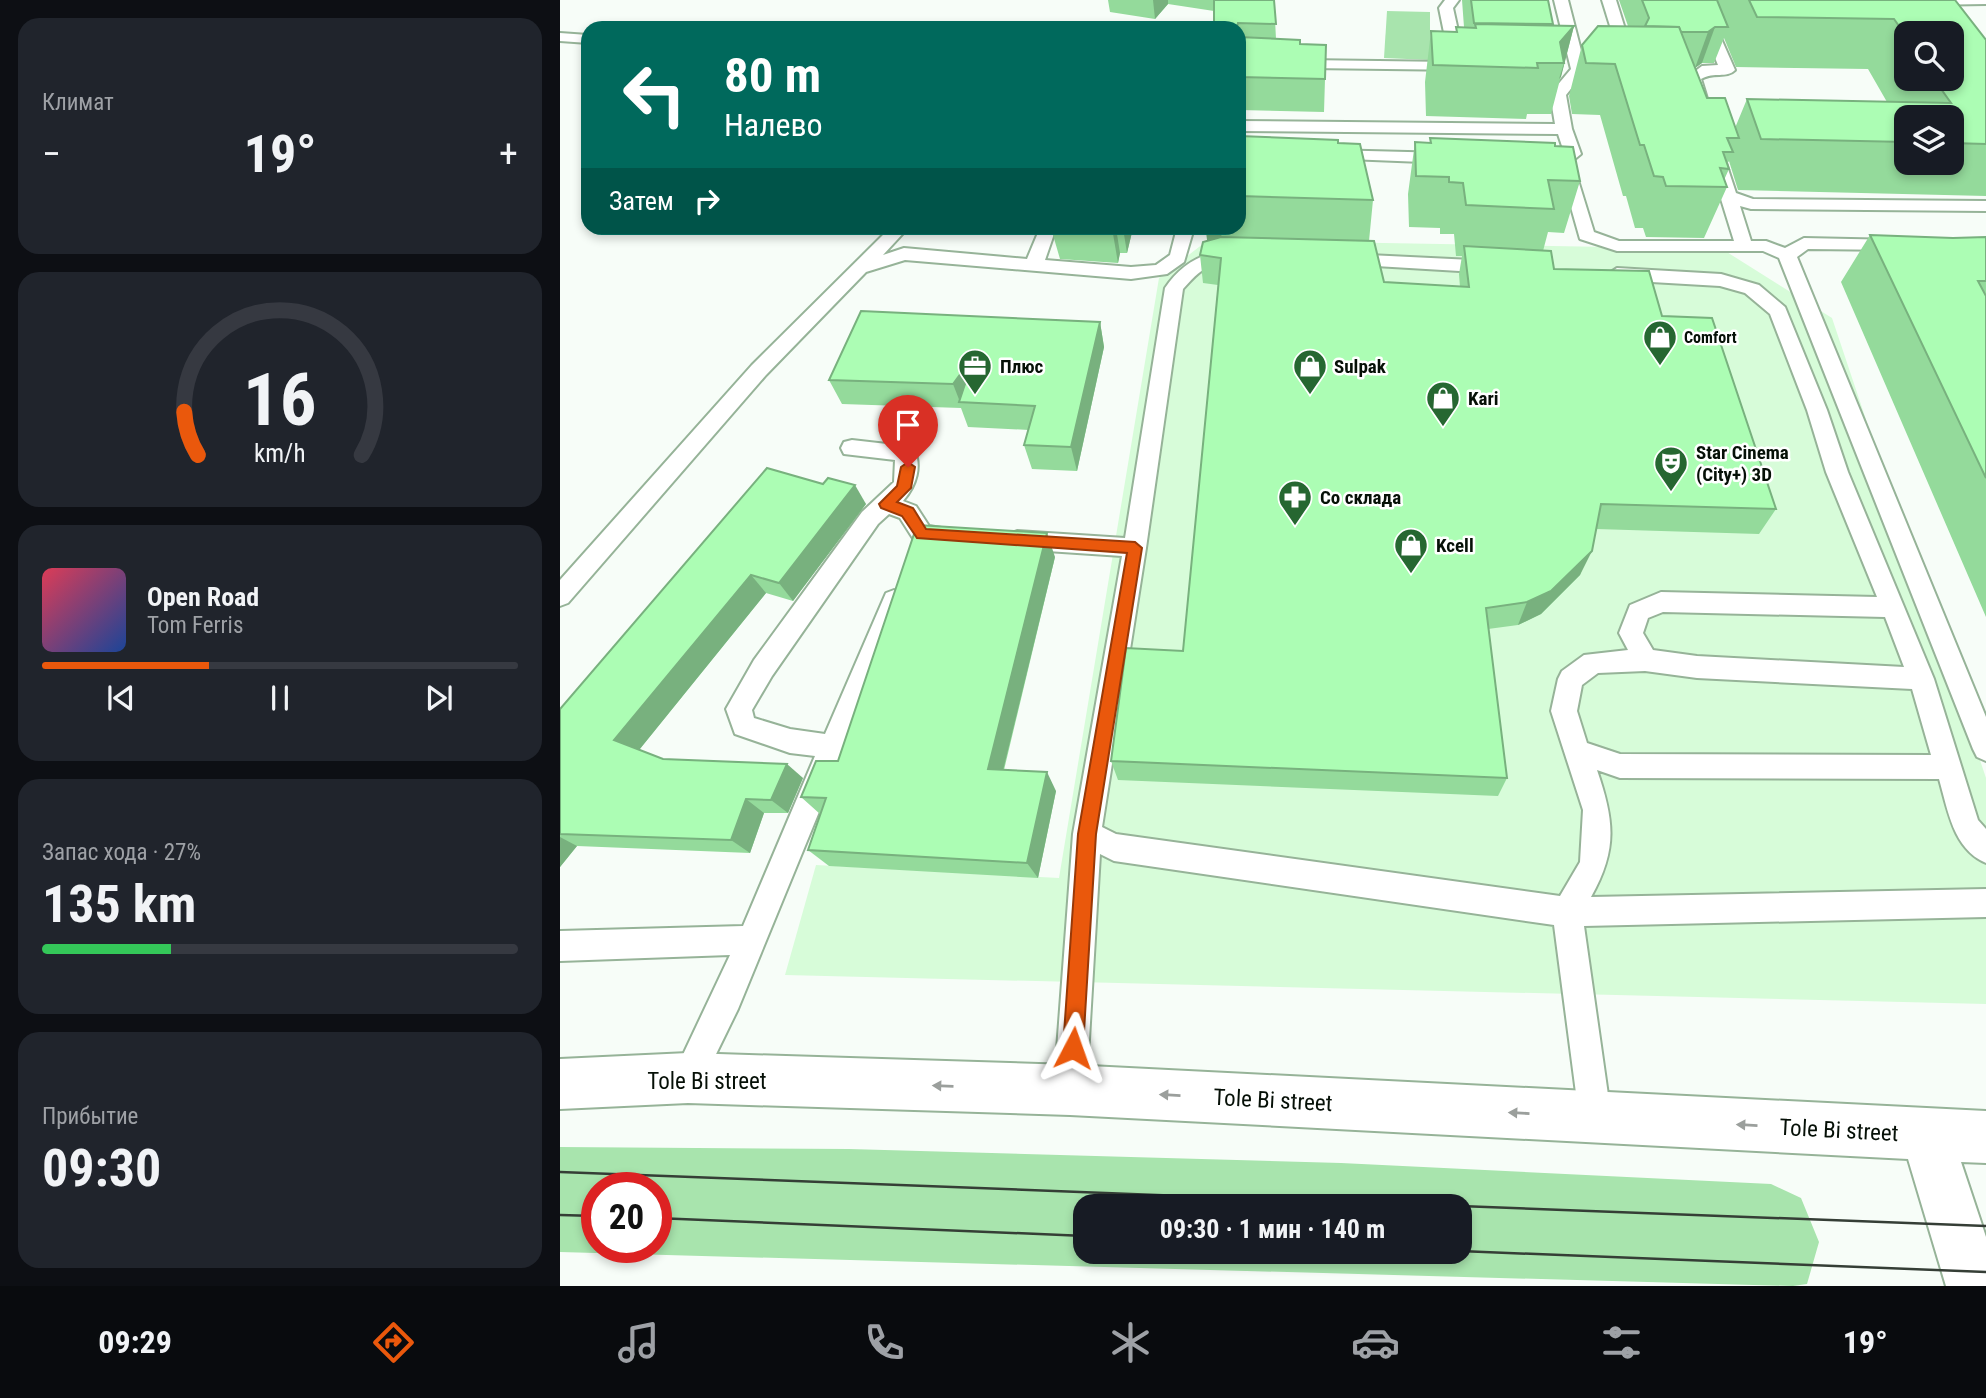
<!DOCTYPE html>
<html lang="ru">
<meta charset="utf-8">
<style>
body{margin:0;font-family:"Roboto Condensed",sans-serif;background:#20242c;color:#f1f3f6;height:100vh;display:flex;flex-direction:column;font-size:26px;white-space:nowrap}
*{box-sizing:border-box;margin:0}
p{font-size:23px;color:#9ea1a6}
.icon{flex:none;width:38px;height:38px;fill:none;stroke:currentColor;stroke-width:2;stroke-linecap:round;stroke-linejoin:round}
.map{position:relative;flex:1;overflow:hidden}
.drawer{display:flex;flex-direction:column;gap:18px;padding:18px;background:#0d0f14;width:560px}
.drawer>*{flex:none}
.banner{position:absolute;left:21px;top:21px;width:665px;height:214px;border-radius:21px;box-shadow:0 4px 10px #0003;background:#00695c;color:#fff;overflow:hidden}
.buttons{position:absolute;left:1334px;top:21px;display:grid;gap:14px}
.buttons a{display:grid;place-items:center;width:70px;height:70px;border-radius:14px;background:#171b24;box-shadow:0 4px 10px #0003;font-size:35px}
.speed{position:absolute;left:21px;top:1172px;display:flex;gap:14px;font-size:35px;font-weight:700;text-align:center}
.speed>*{display:grid;place-content:center;width:91px;height:91px;border-radius:50%;background:#171b24;box-shadow:0 4px 10px #0003;line-height:1}
.speed .limit{border:10px solid #d22;background:#fff;color:#111}
.pin{position:absolute;display:grid;place-items:center;width:60px;height:60px;color:#fff;margin:-72px -30px;border-radius:50% 50% 50% 0;rotate:-45deg;box-shadow:0 0 7px #0007}
.pin .icon{rotate:45deg}
.me{position:absolute;width:77px;margin:-38px;rotate:4deg;stroke-linejoin:round;filter:drop-shadow(0 0 5px #0008)}
.turn{display:flex;align-items:center;gap:24px;height:147px;padding:0 28px;font-size:32px}
.turn .icon{width:91px;height:91px;stroke-width:2.5}
.turn b{display:block;font-size:49px;line-height:60px}
.then{display:flex;align-items:center;height:66px;padding:0 28px;background:#0003;gap:14px;font-size:26px}
.big{font-size:52px;font-weight:700;line-height:1.1}
.drawer .widget{flex:1;display:flex;flex-direction:column;justify-content:center;gap:10px;min-width:0;padding:0 24px;border-radius:21px;background:#20242c}
.drawer .dial{align-items:center;gap:0}
.dial svg{height:182px;overflow:visible;fill:none;stroke:#363941;stroke-width:7;stroke-linecap:round;text-anchor:middle}
.dial text{fill:#f1f3f6;stroke:none}
.song{display:flex;align-items:center;gap:21px}
.cover{width:84px;height:84px;border-radius:10px;background:linear-gradient(135deg,hsl(350 70% 55%),hsl(220 70% 35%))}
.played{height:7px;border-radius:4px;background:linear-gradient(90deg,#ea580c 35%,#363941 35%)}
.keys{display:flex;justify-content:space-around;direction:ltr}
.heat{display:flex;justify-content:space-between;align-items:center;font-size:38px;direction:ltr}
.charge{height:10px;border-radius:5px;background:linear-gradient(90deg,#34c759 27%,#363941 0)}
.trip{position:absolute;left:513px;top:1194px;width:399px;height:70px;border-radius:21px;background:#171b24;box-shadow:0 4px 10px #0003;font-weight:700;line-height:70px;text-align:center}
.menu{display:flex;height:112px;justify-content:space-around;align-items:center;background:#090b0e;color:#9ea1a6}
.menu .icon{width:49px;height:49px}
.menu .selected{color:#ea580c}
.menu b{font-size:32px;color:#f1f3f6}
main{display:flex;flex:1;min-height:0}
.map>svg:first-child{display:block}
</style>
<main>
<section class="drawer">
<div class="widget"><p>Климат</p>
<div class="heat"><a>−</a><b class="big">19°</b><a>+</a></div>
</div>
<div class="widget dial"><svg viewBox="0 0 100 80">
<path d="M14 69A42 42 0 1 1 86 69"/>
<path d="M14 69A42 42 0 0 1 8 50" stroke="#ea580c"/>
<text x="50" y="56" font-size="32" font-weight="700">16</text>
<text x="50" y="72" font-size="11">km/h</text>
</svg></div>
<div class="widget">
<div class="song"><i class="cover"></i><div><b>Open Road</b><p>Tom Ferris</p></div></div>
<div class="played"></div>
<div class="keys"><svg class="icon" aria-label="previous" viewBox="0 0 24 24"><path d="M18 5L8 12l10 7zM5 5v14"/></svg><svg class="icon" aria-label="pause" viewBox="0 0 24 24"><path d="M8 5v14M16 5v14"/></svg><svg class="icon" aria-label="next" viewBox="0 0 24 24"><path d="M6 5l10 7-10 7zM19 5v14"/></svg></div>
</div>
<div class="widget"><p>Запас хода · 27%</p><b class="big">135 km</b><div class="charge"></div></div>
<div class="widget"><p>Прибытие</p><b class="big">09:30</b></div>
</section>
<div class="map">
<svg width="1426" height="1286" viewBox="0 0 1426 1286">
<rect width="100%" height="100%" fill="#f7fdf8"/>
<polygon fill="#d7fcd9" points="648,240 1162,249 1272,318 1426,778 1426,1004 225,975 256,865 499,878 599,278"/>
<g fill="#a8e4ad" fill-rule="evenodd">
<polygon points="827,11 870,12 870,60 824,58"/>
<path d="M 0,1147 L 289,1149 L 781,1163 L 1211,1184 L 1241,1198 L 1259,1242 L 1247,1284 L 1233,1286 L 0,1252 ZM 37,1188 L 96,1188 L 96,1248 L 37,1248 ZM 525,1206 L 900,1206 L 900,1251 L 525,1251 Z"/>
</g>
<g fill="none" stroke-linecap="round" stroke-linejoin="round">
<g stroke="#96b398" stroke-width="4">
<g id="lane">
<polygon points="885,0 899,0 893,8 906,67 904,70 679,67 679,59 890,62 879,8"/>
<polygon points="994,0 1008,0 1026,70 1006,95 1012,129 1021,154 1010,163 1014,167 1034,232 1059,241 1174,241 1148,157 1156,152 1164,157 1176,193 1193,199 1426,201 1426,211 1191,209 1180,206 1191,241 1206,241 1225,248 1244,238 1338,240 1347,245 1338,250 1248,249 1237,257 1426,717 1426,761 1417,757 1413,749 1219,258 1203,251 1057,251 1020,239 999,165 984,164 982,161 984,158 1004,152 998,134 679,131 679,121 995,124 990,94 1011,69"/>
<polygon points="1042,0 1056,0 1074,58 1072,61 1067,62 1060,58"/>
<polygon points="1358,0 1426,0 1426,4 1364,5 1359,4"/>
<path d="M 1155,17 L 1162,21 L 1156,27 L 1175,70 C 1166,79 1155,71 1141,79 L 1149,105 L 1141,110 L 1133,105 L 1126,78 L 1142,66 L 1158,65 L 1142,26 Z"/>
<polygon points="0,33 28,35 28,43 0,41"/>
<polygon points="769,150 887,153 895,158 887,163 763,158 761,155 763,152"/>
<polygon points="330,228 348,228 323,255 344,248 467,259 480,228 496,228 485,260 571,267 596,265 610,255 617,228 634,228 624,262 607,274 571,279 345,260 306,272 206,375 8,603 0,606 0,580 192,365"/>
<path d="M 674,250 L 683,256 L 680,260 C 648,268 648,261 623,289 L 586,548 L 542,827 L 556,834 L 1000,896 L 1020,862 L 1023,810 L 991,711 L 998,679 L 1002,671 L 1024,655 L 1068,650 L 1059,633 L 1070,605 L 1101,592 L 1317,597 L 1266,472 L 1247,410 L 1210,314 L 1185,293 L 1160,286 L 1057,280 L 1048,274 L 1057,268 L 1161,274 L 1199,285 L 1225,307 L 1267,410 L 1288,472 L 1374,679 L 1418,820 L 1426,829 L 1426,863 C 1393,849 1388,810 1379,779 L 1060,778 L 1037,770 C 1054,820 1058,849 1031,897 L 1426,889 L 1426,917 L 1024,926 L 1051,1116 L 1046,1127 L 1035,1132 L 1024,1127 L 1019,1116 L 994,925 L 554,861 L 540,854 L 526,1090 L 521,1101 L 510,1106 L 499,1101 L 494,1090 L 513,834 L 562,556 L 457,549 L 449,546 L 446,540 L 449,534 L 457,531 L 565,538 L 605,288 C 622,263 644,251 674,250 ZM 1103,612 L 1325,617 L 1344,667 L 1137,656 L 1093,650 L 1083,633 L 1088,618 ZM 1085,671 L 1137,678 L 1352,689 L 1371,755 L 1060,754 L 1027,743 L 1017,711 L 1022,685 L 1038,673 Z"/>
<polygon points="788,254 933,261 942,267 933,273 782,264 779,260"/>
<path d="M 292,440 L 353,447 C 363,466 356,486 343,501 L 356,506 L 369,526 L 394,530 L 397,536 L 394,542 C 381,546 366,544 354,540 L 340,518 L 329,514 L 318,524 L 212,676 L 192,710 L 194,718 L 230,729 L 265,734 L 326,593 L 334,590 L 342,593 L 346,600 L 178,1009 L 139,1089 L 128,1094 L 117,1089 L 112,1078 L 170,955 L 0,961 L 0,931 L 183,926 L 255,756 L 230,753 L 175,734 L 166,709 L 194,660 L 302,512 L 334,482 L 335,460 L 284,454 L 281,448 L 284,442 Z"/>
</g>
</g>
<g stroke="#96b398" stroke-width="4">
<polygon id="secondary" points="128,1053 510,1065 1426,1111 1426,1163 1401,1162 1426,1237 1426,1286 1386,1286 1348,1159 510,1115 128,1103 0,1109 0,1059"/>
</g>
<use href="#lane" fill="#fff" fill-rule="evenodd"/>
<use href="#secondary" fill="#fff" fill-rule="evenodd"/>
<g stroke="#353e36" stroke-width="2.5">
<polyline points="0,1172 884,1206"/>
<polyline points="900,1206 1426,1226"/>
<polyline points="0,1215 37,1216"/>
<polyline points="96,1218 525,1236"/>
<polyline points="900,1251 1426,1272"/>
</g>
</g>
<g fill="#94da9b" fill-rule="evenodd">
<polygon points="548,0 714,0 716,39 740,44 765,79 764,112 679,110 679,28 654,28 654,11 608,4 595,19 550,12"/>
<polygon points="902,0 988,0 993,26 1014,26 991,114 967,114 966,119 866,116 865,82 871,31 896,32 896,27 904,27"/>
<path d="M 1059,0 L 1395,0 L 1426,40 L 1426,196 L 1178,190 L 1169,161 L 1167,164 L 1169,169 L 1164,180 L 1167,187 L 1144,238 L 1086,237 L 1083,228 L 1075,228 L 1066,196 L 1063,196 L 1040,115 L 1012,114 L 1009,96 L 1022,45 L 1068,26 ZM 1346,33 L 1391,79 L 1346,79 ZM 1164,38 L 1176,67 L 1308,69 L 1327,102 L 1187,99 L 1175,128 L 1147,98 L 1135,68 L 1142,63 L 1154,63 ZM 1346,117 L 1391,117 L 1391,163 L 1346,163 Z"/>
<polygon points="679,136 778,143 813,200 809,241 824,282 900,287 899,274 902,256 896,256 894,234 880,234 880,228 849,227 848,194 855,142 870,143 870,138 995,146 1020,181 1004,233 988,232 983,251 994,269 1102,316 1216,509 1199,534 1036,529 1020,575 981,614 958,625 928,629 947,778 938,796 558,780 551,761 623,651 658,285 643,283 640,255 647,240 646,228 679,228"/>
<polygon points="491,228 573,228 567,253 560,253 558,263 500,259"/>
<polygon points="1310,235 1393,238 1426,237 1426,617 1281,282"/>
<polygon points="540,322 544,347 517,471 472,469 464,445 469,430 408,427 401,408 282,404 269,380"/>
<polygon points="263,484 306,504 233,601 206,593 79,750 103,759 243,778 228,813 204,813 190,853 17,846 0,867 0,709"/>
<polygon points="495,557 444,770 496,791 478,878 269,866 248,850 260,814 241,797"/>
</g>
<g fill="#78b17e">
<polygon points="593,0 608,0 608,4 595,19"/>
<polygon points="1014,26 1001,77 999,79 1004,63 1000,42"/>
<polygon points="1155,27 1142,63 1135,68 1148,32"/>
<polygon points="552,228 556,228 560,253 558,263"/>
<polygon points="563,228 573,228 567,253"/>
<polygon points="646,228 661,228 662,247 648,251"/>
<polygon points="540,322 544,347 517,471 511,447"/>
<polygon points="415,354 400,402 393,384"/>
<polygon points="295,485 306,504 233,601 219,583"/>
<polygon points="487,533 495,557 439,787 428,769"/>
<polygon points="1032,551 1020,575 981,614 958,625 967,602"/>
<polygon points="191,575 206,593 75,755 54,740"/>
<polygon points="227,764 243,778 228,813 211,800"/>
<polygon points="487,772 496,791 478,878 467,863"/>
<polygon points="186,799 204,813 190,853 171,840"/>
<polygon points="0,837 17,846 0,867"/>
</g>
<g fill="#acfdb4" stroke="#78b17e" stroke-width="2">
<polygon points="654,0 714,0 716,24 678,23 677,28 654,28"/>
<polygon points="911,0 988,0 993,24 914,23"/>
<polygon points="1082,0 1157,0 1168,27 1155,27 1148,32 1121,32 1119,27 1085,26 1089,18"/>
<polygon points="1189,0 1395,0 1426,40 1426,144 1391,143 1391,117 1346,117 1346,142 1201,139 1187,99 1391,103 1374,79 1391,79 1391,33 1346,33 1346,36 1334,19 1197,17"/>
<polygon points="915,24 1014,26 1000,42 1004,63 977,63 978,68 873,65 871,31 897,32 896,27 916,28"/>
<polygon points="1038,26 1119,27 1147,98 1165,98 1179,138 1167,138 1173,152 1163,152 1169,169 1160,168 1167,187 1106,186 1103,177 1094,176 1084,145 1080,145 1055,64 1026,63 1022,45"/>
<polygon points="679,37 740,40 740,44 766,45 765,79 679,77"/>
<polygon points="679,136 778,140 778,143 800,144 813,200 679,196"/>
<polygon points="870,138 995,143 995,146 1013,147 1020,181 988,180 994,209 906,205 903,183 889,182 889,177 856,176 855,142 871,143"/>
<polygon points="1310,235 1393,238 1426,237 1426,281 1418,281 1426,296 1426,478"/>
<polygon points="661,237 814,241 824,282 909,287 904,246 991,251 994,269 1089,271 1102,316 1152,318 1216,509 1041,504 1032,551 991,591 967,602 926,608 947,778 551,761 566,648 623,651 661,258 640,255 643,242"/>
<polygon points="301,311 540,322 511,447 464,445 475,406 399,402 415,354 393,384 269,380"/>
<polygon points="207,468 263,484 268,478 295,485 219,583 191,575 54,740 103,759 227,764 211,800 186,799 171,840 0,834 0,709"/>
<polygon points="357,525 487,533 428,769 487,772 467,863 248,850 266,798 241,797 256,761 278,761"/>
</g>
<defs><path id="oneway-solid" d="M-6-.8H1V-3.2L6.5 0L1 3.2V.8H-6Z" transform="scale(1.75)"/></defs>
<g fill="#9b9f9c">
<use href="#oneway-solid" transform="translate(383 1086) rotate(-178)"/>
<use href="#oneway-solid" transform="translate(610 1095) rotate(-177)"/>
<use href="#oneway-solid" transform="translate(959 1113) rotate(-177)"/>
<use href="#oneway-solid" transform="translate(1187 1125) rotate(-177)"/>
</g>
<polygon fill="#ea580c" stroke="#983908" stroke-width="2" points="348,462 355,467 351,488 337,502 353,508 366,529 575,542 582,548 536,834 523,1048 520,1055 513,1058 506,1055 503,1048 518,834 567,553 357,538 342,516 321,508 319,504 337,486 341,467"/>
<defs>
<g id="shop-pin" transform="scale(1.75)"><path d="M0 17L-7.5 6A9.5 9.5 0 1 1 7.5 6Z" fill="#266731" stroke="#fff"/><path d="M-5-2.5h2.3a2.7 3.5 0 0 1 5.4 0H5L5.5 6h-11ZM-1.5-2.5h3a1.5 2.3 0 0 0-3 0Z" fill="#fff"/></g>
<g id="office-pin" transform="scale(1.75)"><path d="M0 17L-7.5 6A9.5 9.5 0 1 1 7.5 6Z" fill="#266731" stroke="#fff"/><path d="M-6-3h4V-5.5h4V-3h4V5H-6ZM-1-4.5V-3h2v-1.5ZM-6 0V1H6V0Z" fill="#fff"/></g>
<g id="theatre-pin" transform="scale(1.75)"><path d="M0 17L-7.5 6A9.5 9.5 0 1 1 7.5 6Z" fill="#266731" stroke="#fff"/><path d="M-5-5.5Q0-4 5-5.5V0Q5 5 0 6Q-5 5-5 0ZM-3.3-2.5H-1v1.5H-3.3ZM1-2.5H3.3v1.5H1ZM-2.8 1Q0 5.5 2.8 1Z" fill="#fff"/></g>
<g id="pharmacy-pin" transform="scale(1.75)"><path d="M0 17L-7.5 6A9.5 9.5 0 1 1 7.5 6Z" fill="#266731" stroke="#fff"/><path d="M-2-6h4v4h4v4h-4v4h-4v-4h-4v-4h4Z" fill="#fff"/></g>
</defs>
<g fill-rule="evenodd">
<use href="#shop-pin" x="1100" y="337"/>
<use href="#office-pin" x="415" y="366"/>
<use href="#shop-pin" x="750" y="366"/>
<use href="#shop-pin" x="883" y="398"/>
<use href="#theatre-pin" x="1111" y="463"/>
<use href="#pharmacy-pin" x="735" y="497"/>
<use href="#shop-pin" x="851" y="545"/>
</g>
<g text-anchor="middle" stroke-width="5" stroke-linejoin="round" paint-order="stroke">
<g font-size="16" font-weight="bold" fill="#061007" stroke="#fff" text-anchor="start">
<text x="1124" y="343">Comfort</text>
</g>
<g font-size="19" font-weight="bold" fill="#061007" stroke="#fff" text-anchor="start">
<text x="440" y="373">Плюс</text>
<text x="774" y="373">Sulpak</text>
<text x="908" y="405">Kari</text>
<text x="1136" y="459">Star Cinema<tspan x="1136" dy="22">(City+) 3D</tspan></text>
<text x="760" y="504">Со склада</text>
<text x="876" y="552">Kcell</text>
</g>
<g font-size="23" fill="#061007" stroke="#fff">
<text x="147" y="1089">Tole Bi street</text>
<text transform="translate(713 1100) rotate(3)" y="8">Tole Bi street</text>
<text transform="translate(1279 1130) rotate(3)" y="8">Tole Bi street</text>
</g>
</g>
</svg>
<div class="buttons">
<a><svg class="icon" aria-label="search" viewBox="0 0 24 24"><circle cx="10" cy="10" r="6"/><path d="M15 15l6 6"/></svg></a>
<a><svg class="icon" aria-label="layers" viewBox="0 0 24 24"><path d="M12 4l9 5-9 5-9-5zM3 14l9 5 9-5"/></svg></a>
</div>
<div class="speed"><div class="limit">20</div></div>
<div class="pin" style="left:348px;top:467px;background:#d93025"><svg class="icon" aria-label="arrive" viewBox="0 0 24 24"><path d="M6 21V4h12l-3 4 3 4H6"/></svg></div>
<svg class="me" style="left:513px;top:1048px" viewBox="-20 -20 40 40"><path d="M0-17L14 15 0 8-14 15z" fill="#ea580c" stroke="#fff" stroke-width="4"/></svg>
<div class="trip">09:30 · 1 мин · 140 m</div>
<div class="banner">
<div class="turn"><svg class="icon" aria-label="left" viewBox="0 0 24 24"><path d="M17 20v-9H6M10 6l-5 5 5 5"/></svg><div><b>80 m</b>Налево</div></div>
<div class="then">Затем<svg class="icon" aria-label="right" viewBox="0 0 24 24"><path d="M7 20v-9h11M14 6l5 5-5 5"/></svg></div>
</div>
</div>
</main>
<nav class="menu">
<b>09:29</b>
<svg class="icon selected" aria-label="directions" viewBox="0 0 24 24"><path d="M12 3l9 9-9 9-9-9zM9 14v-3h6M13 9l2 2-2 2"/></svg>
<svg class="icon" aria-label="music" viewBox="0 0 24 24"><path d="M9 18V5l10-2v13"/><circle cx="6" cy="18" r="3"/><circle cx="16" cy="16" r="3"/></svg>
<svg class="icon" aria-label="phone" viewBox="0 0 24 24"><path d="M5 4h4l2 5-3 2q2 4 5 5l2-3 5 2v4C11 20 4 13 5 4z"/></svg>
<svg class="icon" aria-label="climate" viewBox="0 0 24 24"><path d="M12 3v18M4 7l16 10M4 17L20 7"/></svg>
<svg class="icon" aria-label="car" viewBox="0 0 24 24"><path d="M5 17H2v-5l4-1 3-4h7l3 4 3 1v5h-3M9 17h6M6 11h13"/><circle cx="7" cy="17" r="2"/><circle cx="17" cy="17" r="2"/></svg>
<svg class="icon" aria-label="filters" viewBox="0 0 24 24"><path d="M4 7h16M4 17h16"/><circle cx="9" cy="7" r="2"/><circle cx="15" cy="17" r="2"/></svg>
<b>19°</b>
</nav>
